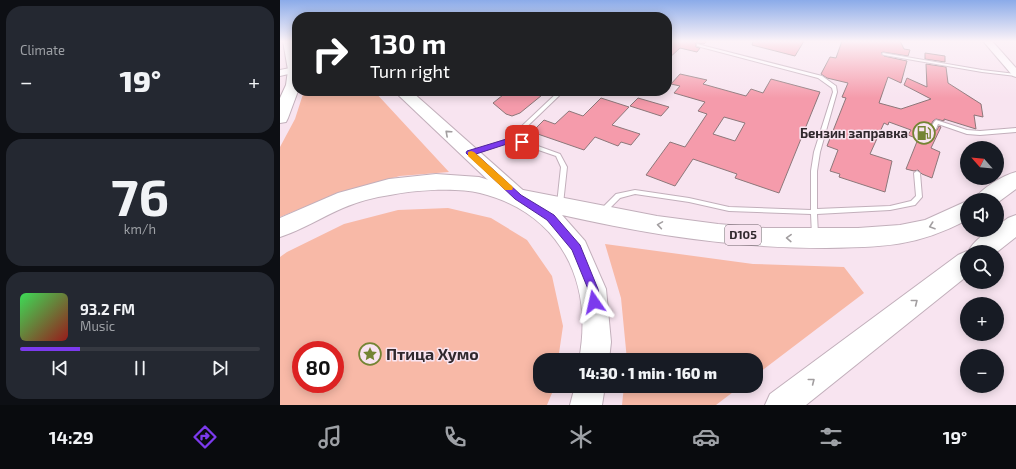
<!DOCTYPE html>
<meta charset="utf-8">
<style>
body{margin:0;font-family:"Exo 2",sans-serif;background:#242831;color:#f1f3f6;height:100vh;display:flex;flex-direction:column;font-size:15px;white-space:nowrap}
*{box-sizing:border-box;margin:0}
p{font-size:13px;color:#9ea1a6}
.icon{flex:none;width:22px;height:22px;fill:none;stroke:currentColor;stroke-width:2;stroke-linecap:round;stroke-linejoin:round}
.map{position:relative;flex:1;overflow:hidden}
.drawer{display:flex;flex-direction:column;gap:6px;padding:6px;background:#0d0f14;width:280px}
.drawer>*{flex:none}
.top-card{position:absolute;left:12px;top:12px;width:380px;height:84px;border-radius:16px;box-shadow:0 2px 10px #0003;background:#202124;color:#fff;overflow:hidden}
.needle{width:26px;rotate:297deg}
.buttons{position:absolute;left:680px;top:141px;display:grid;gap:8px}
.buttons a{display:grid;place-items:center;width:44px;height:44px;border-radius:50%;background:#171b24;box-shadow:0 2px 10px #0003;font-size:20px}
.speed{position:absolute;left:12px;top:341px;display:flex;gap:8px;font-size:20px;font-weight:700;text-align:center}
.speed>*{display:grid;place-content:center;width:52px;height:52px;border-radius:50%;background:#171b24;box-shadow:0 2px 10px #0003;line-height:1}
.speed .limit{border:6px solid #d22;background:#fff;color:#111}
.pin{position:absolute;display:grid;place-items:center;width:34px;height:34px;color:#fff;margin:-17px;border-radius:8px;box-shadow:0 2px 6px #0006}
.me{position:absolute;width:44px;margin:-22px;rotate:349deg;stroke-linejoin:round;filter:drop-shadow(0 0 3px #0008)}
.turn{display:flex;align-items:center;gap:14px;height:84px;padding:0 12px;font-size:18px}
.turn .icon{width:52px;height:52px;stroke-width:2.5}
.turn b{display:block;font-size:28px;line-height:34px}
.big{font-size:30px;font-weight:800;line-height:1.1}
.drawer .card{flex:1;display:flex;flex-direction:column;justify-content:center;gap:6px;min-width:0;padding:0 14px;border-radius:16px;background:#242831}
.drawer .dial{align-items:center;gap:0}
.dial b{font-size:52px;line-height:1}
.song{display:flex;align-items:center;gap:12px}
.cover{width:48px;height:48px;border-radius:6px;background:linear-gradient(135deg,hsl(130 70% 55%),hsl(0 70% 35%))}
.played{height:4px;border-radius:2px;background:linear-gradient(90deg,#7c3aed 25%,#363941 25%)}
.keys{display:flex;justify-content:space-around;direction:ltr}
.heat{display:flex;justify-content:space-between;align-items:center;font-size:22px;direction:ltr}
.trip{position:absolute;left:253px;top:353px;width:230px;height:40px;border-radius:16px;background:#171b24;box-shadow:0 2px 10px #0003;font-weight:800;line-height:40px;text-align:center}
.menu{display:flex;height:64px;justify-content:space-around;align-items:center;background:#090b0e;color:#9ea1a6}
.menu .icon{width:28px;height:28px}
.menu .current{color:#7c3aed}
.menu b{font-size:18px;color:#f1f3f6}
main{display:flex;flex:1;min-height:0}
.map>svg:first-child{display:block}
</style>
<main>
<section class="drawer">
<div class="card"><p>Climate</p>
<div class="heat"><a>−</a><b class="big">19°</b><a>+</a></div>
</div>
<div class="card dial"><b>76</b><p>km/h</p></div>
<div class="card">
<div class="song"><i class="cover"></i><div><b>93.2 FM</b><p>Music</p></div></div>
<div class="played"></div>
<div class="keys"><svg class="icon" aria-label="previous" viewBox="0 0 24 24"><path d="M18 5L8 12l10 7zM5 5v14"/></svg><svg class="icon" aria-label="pause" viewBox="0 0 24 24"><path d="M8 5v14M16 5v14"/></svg><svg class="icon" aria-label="next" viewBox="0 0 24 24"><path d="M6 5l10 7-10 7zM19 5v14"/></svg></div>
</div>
</section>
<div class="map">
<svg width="736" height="405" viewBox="0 0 736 405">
<rect width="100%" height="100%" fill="#f8e4f0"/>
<g fill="#f8b9a7" fill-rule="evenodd">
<polygon points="24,91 94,91 169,172 120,176 64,191 0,217 0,147 15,119"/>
<path d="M 168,208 L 211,218 L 247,240 L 272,276 L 283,326 L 278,360 L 260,360 L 260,386 L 275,386 L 267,405 L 0,405 L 0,257 L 7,252 L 64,224 L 118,210 ZM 21,350 L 55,350 L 55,384 L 21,384 Z"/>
<polygon points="325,244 473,264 564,267 584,293 476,375 476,360 347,360 341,298"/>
<polygon points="344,386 461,386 436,405 342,405"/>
</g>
<g fill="#f59bab" stroke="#8d777a" fill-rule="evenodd">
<polygon points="387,41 427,41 424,44 416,43 416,47 420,48 417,52 400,48 387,60"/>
<polygon points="473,41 524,41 515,56 472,45"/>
<polygon points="562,41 620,41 624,49 630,50 628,56 603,52 601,53 604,56 627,61 621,83 608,77 599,103 621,109 651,99 624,85 627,78 647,87 646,64 666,67 668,83 701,104 703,117 694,115 696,129 664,119 664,121 656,119 653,121 650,127 651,130 657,130 659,126 661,127 651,148 660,152 652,178 642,174 638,170 634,171 626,169 638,139 628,135 631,130 609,122 608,125 604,123 590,154 612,161 605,192 559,177 560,174 550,171 558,150 547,146 566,98 562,97 568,83 547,78 541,74 550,57 556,58"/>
<polygon points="645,53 665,56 665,62 645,59"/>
<path d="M 400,74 L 427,80 L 423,84 L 466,96 L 471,89 L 483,93 L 491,79 L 540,92 L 499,193 L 455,178 L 457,174 L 413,159 L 395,186 L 366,175 L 390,142 L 405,147 L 427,114 L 418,111 L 425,102 L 394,93 L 400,86 L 391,84 ZM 444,117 L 465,123 L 455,141 L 433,134 Z"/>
<polygon points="228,91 267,91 240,113 232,116 226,114 213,103"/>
<polygon points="321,98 349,107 332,125 360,134 351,145 341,142 338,146 315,137 304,150 252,132 264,120 275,124 289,111 303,116"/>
<polygon points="358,98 389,107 381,116 350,106"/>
</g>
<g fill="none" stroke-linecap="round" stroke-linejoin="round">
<g stroke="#c2afbb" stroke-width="2">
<g id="lane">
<polygon points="417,44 542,76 556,86 557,92 540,152 537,171 537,209 610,206 631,201 636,196 634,173 637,171 640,173 642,197 635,205 610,210 537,214 538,235 537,237 535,238 533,237 532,235 531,214 449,211 409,202 355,194 340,198 325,213 321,213 320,211 321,209 336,194 355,190 409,198 449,207 531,210 531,171 534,152 553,92 552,88 538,78 417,46"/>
<polygon points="603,53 702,70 736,74 736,76 702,72 604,55 602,54"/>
<polygon points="279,91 284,91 234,139 244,141 280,154 287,167 283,204 282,206 278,206 277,204 281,167 276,156 241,144 230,142 191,155 188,153 189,152 228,139"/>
<polygon points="656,120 687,130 700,131 736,128 736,132 700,135 687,134 658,124 656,129 652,129 651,128 654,122"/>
</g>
</g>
<g stroke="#c2afbb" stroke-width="2">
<g id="street">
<polygon points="703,41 712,41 736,68 736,77 733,76"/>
<polygon points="15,67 17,68 17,72 0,76 0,70"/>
</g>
</g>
<g stroke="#c2afbb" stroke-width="2">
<g id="primary">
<polygon points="3,41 16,41 17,47 17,91 18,91 8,118 6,122 0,123 0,98 6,85 8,70"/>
<polygon points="114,91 131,91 245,192 248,197 245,202 238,204 231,202"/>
</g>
</g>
<g stroke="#c2afbb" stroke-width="2">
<g id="highway">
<path d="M 736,172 L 736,189 L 717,203 L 717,200 L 694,200 C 700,189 724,175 736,172 Z"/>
<path d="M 156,174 L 199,177 L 238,189 L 377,216 L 438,224 L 485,228 L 578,228 L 620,225 L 645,220 L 687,201 L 687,220 C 635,247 603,247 546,248 C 454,248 371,235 282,215 L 305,241 L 326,289 L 331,342 L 329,360 L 299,360 C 314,281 280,213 200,193 C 176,187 134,190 110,195 C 95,197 77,202 63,208 C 42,217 22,230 0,237 L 0,218 L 58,193 L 109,179 Z"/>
<path d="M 736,215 L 736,237 L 717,252 L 687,252 L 687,276 L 526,405 L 485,405 L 490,394 L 678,255 L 687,251 L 688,252 C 693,242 706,230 717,230 L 717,226 L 728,218 Z"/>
<polygon points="295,386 325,386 322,405 290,405"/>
</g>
</g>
<use href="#lane" fill="#fff" fill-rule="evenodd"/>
<use href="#street" fill="#fff" fill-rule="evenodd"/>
<use href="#primary" fill="#fff" fill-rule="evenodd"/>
<use href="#highway" fill="#fff" fill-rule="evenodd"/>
</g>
<defs><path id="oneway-chevron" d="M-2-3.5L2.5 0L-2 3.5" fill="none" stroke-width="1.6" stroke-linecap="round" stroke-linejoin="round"/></defs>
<g stroke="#a29ea0">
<use href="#oneway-chevron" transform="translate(168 133) rotate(-138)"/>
<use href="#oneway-chevron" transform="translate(380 225) rotate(-171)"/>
<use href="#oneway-chevron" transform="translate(652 226) rotate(161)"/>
<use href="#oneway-chevron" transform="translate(509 238) rotate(-178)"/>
<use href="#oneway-chevron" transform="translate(635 302) rotate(-38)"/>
<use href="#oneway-chevron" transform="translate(532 381) rotate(-38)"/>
</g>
<linearGradient id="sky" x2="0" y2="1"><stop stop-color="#8babe9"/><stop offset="0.42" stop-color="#fcf3f8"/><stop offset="1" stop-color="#fcf3f8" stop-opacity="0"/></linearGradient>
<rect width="736" height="98" fill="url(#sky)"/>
<polygon fill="#7c3aed" stroke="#51269a" points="230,138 242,139 246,142 242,144 230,143 196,154 241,195 274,215 300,245 318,289 320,302 318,306 314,308 310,306 308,289 292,250 267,220 235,199 186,153 187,151"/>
<polygon fill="#f59e0b" points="191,151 194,152 232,186 233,188 232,190 225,190 188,156 188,152"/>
<defs>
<g id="fuel-ring" transform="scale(1.15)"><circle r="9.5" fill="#f8e4f0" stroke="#748433" stroke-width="1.5"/><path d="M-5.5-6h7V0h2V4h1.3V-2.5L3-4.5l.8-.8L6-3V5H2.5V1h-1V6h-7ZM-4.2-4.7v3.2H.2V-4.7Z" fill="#748433"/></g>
<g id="sight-ring" transform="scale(1.15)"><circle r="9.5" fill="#f8e4f0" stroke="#748433" stroke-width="1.5"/><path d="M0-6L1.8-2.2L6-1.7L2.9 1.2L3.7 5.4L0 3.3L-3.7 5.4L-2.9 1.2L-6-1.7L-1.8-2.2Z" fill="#748433"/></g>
</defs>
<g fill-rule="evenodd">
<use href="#fuel-ring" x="644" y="133"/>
<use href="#sight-ring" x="90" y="354"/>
</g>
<g text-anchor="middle" stroke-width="3" stroke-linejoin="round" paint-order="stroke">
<rect fill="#f8e4f0" stroke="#6c6068" stroke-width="1" x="445" y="225" width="36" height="20" rx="3"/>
<g font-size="12" font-weight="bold" fill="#30282d">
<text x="463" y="239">D105</text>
</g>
<g font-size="13" font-weight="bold" fill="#30282d" stroke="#f8e4f0" text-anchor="end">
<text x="628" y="138">Бензин заправка</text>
</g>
<g font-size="16" font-weight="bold" fill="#30282d" stroke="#f8e4f0" text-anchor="start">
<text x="106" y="360">Птица Хумо</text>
</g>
</g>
</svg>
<div class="buttons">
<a><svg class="needle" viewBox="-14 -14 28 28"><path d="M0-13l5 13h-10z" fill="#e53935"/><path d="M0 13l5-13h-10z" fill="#9ea1a6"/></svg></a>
<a><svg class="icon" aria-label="sound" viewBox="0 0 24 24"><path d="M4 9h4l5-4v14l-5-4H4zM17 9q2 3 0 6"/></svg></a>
<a><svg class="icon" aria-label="search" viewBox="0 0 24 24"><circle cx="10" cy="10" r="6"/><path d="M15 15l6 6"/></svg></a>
<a>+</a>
<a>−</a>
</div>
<div class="speed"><div class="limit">80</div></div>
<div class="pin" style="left:242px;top:142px;background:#d93025"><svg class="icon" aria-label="arrive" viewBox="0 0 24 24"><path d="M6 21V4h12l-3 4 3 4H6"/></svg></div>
<svg class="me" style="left:314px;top:302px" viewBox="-20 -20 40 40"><path d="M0-17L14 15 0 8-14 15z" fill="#7c3aed" stroke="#fff" stroke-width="4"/></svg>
<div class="trip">14:30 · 1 min · 160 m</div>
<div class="top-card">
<div class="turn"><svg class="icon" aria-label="right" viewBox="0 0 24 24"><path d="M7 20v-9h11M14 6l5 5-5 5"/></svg><div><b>130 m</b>Turn right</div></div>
</div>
</div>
</main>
<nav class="menu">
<b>14:29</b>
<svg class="icon current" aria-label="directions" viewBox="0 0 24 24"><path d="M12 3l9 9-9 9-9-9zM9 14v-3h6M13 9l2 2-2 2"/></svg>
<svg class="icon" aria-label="music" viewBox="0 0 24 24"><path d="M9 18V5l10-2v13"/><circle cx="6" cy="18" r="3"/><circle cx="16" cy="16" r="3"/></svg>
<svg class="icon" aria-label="phone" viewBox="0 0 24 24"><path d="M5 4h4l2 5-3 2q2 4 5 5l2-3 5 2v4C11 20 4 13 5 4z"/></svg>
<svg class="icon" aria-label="climate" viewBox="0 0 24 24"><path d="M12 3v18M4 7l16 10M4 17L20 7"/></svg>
<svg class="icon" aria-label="car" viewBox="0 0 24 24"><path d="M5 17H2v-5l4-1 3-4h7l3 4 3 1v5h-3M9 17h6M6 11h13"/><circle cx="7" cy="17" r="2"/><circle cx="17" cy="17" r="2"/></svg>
<svg class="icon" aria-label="filters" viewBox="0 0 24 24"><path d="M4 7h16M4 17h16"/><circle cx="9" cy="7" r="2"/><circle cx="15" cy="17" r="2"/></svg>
<b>19°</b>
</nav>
